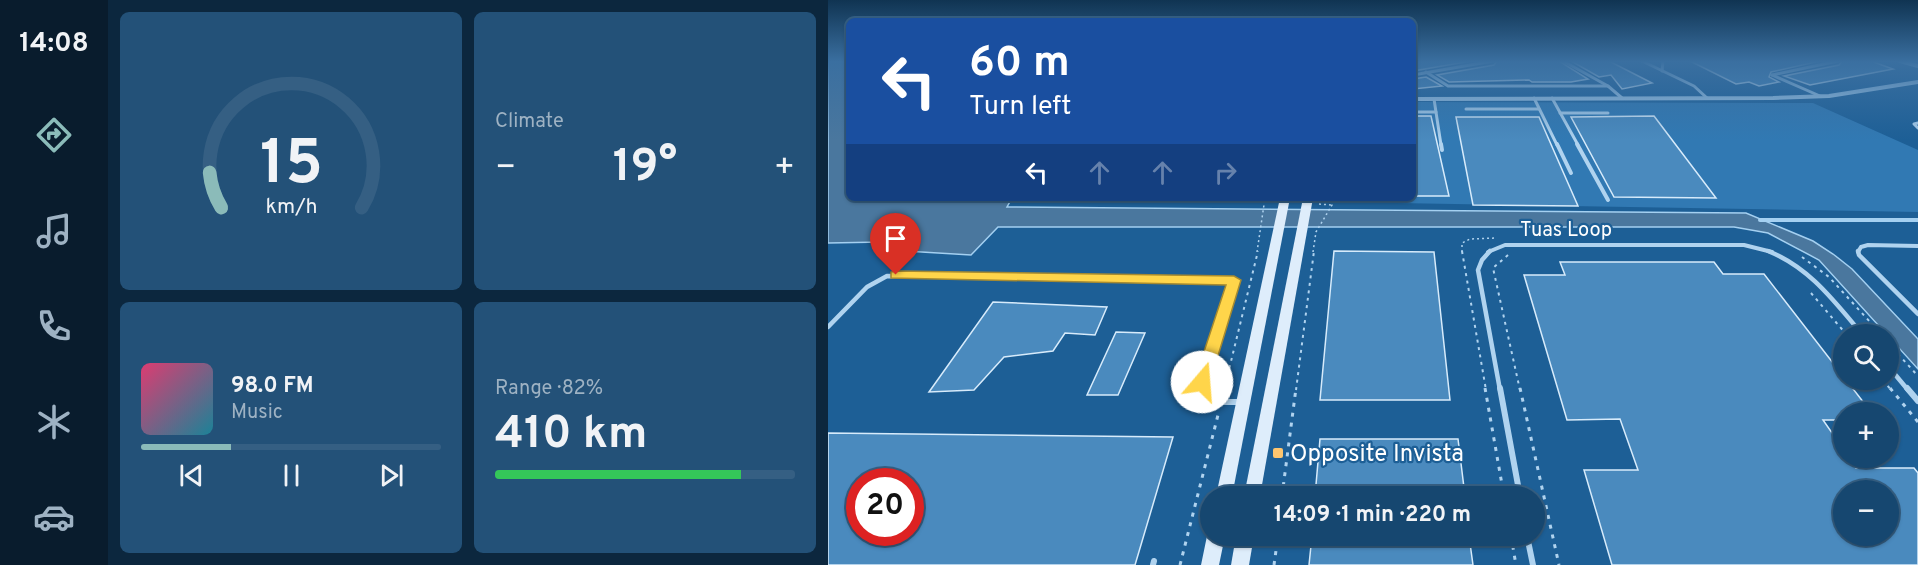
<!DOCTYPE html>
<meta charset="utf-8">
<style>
body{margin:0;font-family:Overpass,sans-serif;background:#235178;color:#f1f3f6;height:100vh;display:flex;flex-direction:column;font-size:22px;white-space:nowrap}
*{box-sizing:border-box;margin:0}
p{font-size:20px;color:#9eb2c3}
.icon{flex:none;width:33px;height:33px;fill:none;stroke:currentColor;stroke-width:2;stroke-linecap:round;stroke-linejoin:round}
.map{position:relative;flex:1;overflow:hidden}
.drawer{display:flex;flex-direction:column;gap:12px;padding:12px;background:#0c273e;width:720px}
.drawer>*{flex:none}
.hud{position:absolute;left:18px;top:18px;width:570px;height:183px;border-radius:9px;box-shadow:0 2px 4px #0004,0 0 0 2px #355f83;background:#1a4fa0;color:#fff;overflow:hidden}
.fabs{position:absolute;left:1005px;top:324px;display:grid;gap:12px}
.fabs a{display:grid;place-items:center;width:66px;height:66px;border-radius:50%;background:#164770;box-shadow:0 2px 4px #0004,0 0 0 2px #355f83;font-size:30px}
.speed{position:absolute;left:18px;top:468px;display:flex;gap:12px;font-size:30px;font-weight:700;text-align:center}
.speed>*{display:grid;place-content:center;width:78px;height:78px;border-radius:50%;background:#164770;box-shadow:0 2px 4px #0004,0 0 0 2px #355f83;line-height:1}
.speed .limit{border:9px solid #d22;background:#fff;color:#111}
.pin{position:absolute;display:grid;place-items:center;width:51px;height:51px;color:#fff;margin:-62px -26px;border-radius:50% 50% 50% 0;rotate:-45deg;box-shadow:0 0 6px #0007}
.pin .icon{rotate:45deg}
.me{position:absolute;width:66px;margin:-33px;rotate:18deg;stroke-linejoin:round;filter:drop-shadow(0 0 4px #0008)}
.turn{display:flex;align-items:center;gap:21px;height:126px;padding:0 24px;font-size:27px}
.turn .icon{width:78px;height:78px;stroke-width:2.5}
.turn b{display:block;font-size:42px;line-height:51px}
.lanes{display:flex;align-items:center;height:57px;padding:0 24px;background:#0003;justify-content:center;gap:30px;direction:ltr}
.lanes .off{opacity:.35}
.big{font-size:45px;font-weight:700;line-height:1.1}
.drawer .widget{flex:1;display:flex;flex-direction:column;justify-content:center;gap:9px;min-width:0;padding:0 21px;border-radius:9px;background:#235178}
.drawer .dial{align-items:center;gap:0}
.dial svg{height:156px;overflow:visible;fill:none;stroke:#355f83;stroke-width:7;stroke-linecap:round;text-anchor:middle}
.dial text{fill:#f1f3f6;stroke:none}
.song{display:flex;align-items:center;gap:18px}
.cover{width:72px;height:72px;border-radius:9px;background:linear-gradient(135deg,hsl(340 70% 55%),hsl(190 70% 35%))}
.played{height:6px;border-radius:3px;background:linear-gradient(90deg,#8bbbb9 30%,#355f83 30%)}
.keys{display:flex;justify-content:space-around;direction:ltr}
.heat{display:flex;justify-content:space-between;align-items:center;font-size:33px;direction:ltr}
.charge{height:9px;border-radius:4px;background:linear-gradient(90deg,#34c759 82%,#355f83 0)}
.drawer .tiles{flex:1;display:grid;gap:12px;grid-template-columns:repeat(2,1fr)}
.trip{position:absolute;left:372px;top:486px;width:345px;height:60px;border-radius:30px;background:#164770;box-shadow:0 2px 4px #0004,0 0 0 2px #355f83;font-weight:700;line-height:60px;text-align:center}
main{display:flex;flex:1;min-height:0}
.dock{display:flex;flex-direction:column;width:108px;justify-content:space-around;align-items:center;background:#091c2d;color:#9eb2c3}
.dock .icon{width:42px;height:42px}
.dock .active{color:#8bbbb9}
.dock b{font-size:27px;color:#f1f3f6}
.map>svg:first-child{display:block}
</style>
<main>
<nav class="dock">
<b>14:08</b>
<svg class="icon active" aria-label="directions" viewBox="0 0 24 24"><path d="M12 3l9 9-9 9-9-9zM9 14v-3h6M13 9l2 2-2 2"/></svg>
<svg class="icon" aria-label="music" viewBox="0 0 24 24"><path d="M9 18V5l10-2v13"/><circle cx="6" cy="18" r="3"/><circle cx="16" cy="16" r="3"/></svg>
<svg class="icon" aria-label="phone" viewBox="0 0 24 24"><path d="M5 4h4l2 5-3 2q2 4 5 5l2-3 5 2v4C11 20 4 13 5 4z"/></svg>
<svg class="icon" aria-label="climate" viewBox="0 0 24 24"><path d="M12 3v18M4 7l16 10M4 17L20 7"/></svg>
<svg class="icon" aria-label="car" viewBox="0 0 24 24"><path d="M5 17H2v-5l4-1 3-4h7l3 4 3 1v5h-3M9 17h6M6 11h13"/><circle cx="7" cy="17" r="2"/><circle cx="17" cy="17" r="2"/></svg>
</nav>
<section class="drawer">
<div class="tiles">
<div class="widget dial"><svg viewBox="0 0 100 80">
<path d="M14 69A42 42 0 1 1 86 69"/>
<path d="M14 69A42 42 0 0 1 8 51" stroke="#8bbbb9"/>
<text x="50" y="56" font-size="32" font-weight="700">15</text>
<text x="50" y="72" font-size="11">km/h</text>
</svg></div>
<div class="widget"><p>Climate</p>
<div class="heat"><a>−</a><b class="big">19°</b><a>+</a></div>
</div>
<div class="widget">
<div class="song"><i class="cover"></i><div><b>98.0 FM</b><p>Music</p></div></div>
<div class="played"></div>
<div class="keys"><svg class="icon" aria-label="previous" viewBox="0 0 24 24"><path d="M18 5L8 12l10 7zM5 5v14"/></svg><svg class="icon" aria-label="pause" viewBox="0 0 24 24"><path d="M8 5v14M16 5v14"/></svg><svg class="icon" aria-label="next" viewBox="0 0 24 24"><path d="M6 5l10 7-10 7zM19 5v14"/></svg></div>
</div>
<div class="widget"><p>Range · 82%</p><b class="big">410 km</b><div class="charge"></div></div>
</div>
</section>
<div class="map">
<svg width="1090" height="565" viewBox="0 0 1090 565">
<rect width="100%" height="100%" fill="#1d5f96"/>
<g fill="#3179b3">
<polygon points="585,102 985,103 1090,150 1090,212 511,202 510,198 585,198"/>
<polygon points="185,198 432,198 431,203 183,202"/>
</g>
<polygon fill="#4a779e" stroke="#a4d0f1" stroke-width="1.5" points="0,61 21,61 21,198 184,198 179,207 918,213 985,241 1005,254 1024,269 1090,339 1090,369 991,260 940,233 906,227 170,227 143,255 77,251 54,242 0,243"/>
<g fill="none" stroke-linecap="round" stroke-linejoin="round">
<polyline stroke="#a4d0f1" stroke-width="4" points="932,220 1090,220"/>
</g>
<g fill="#4a8abe" stroke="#d7ebfb" stroke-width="1.5" fill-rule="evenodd">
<polygon points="585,61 643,61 585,71"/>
<polygon points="669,61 731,61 760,79 743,82 704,82 701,80 621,82 609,75 666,65"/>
<polygon points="743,61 781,61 824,83 794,89 783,75 771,77"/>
<polygon points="862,61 992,61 943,72 941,77 951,82 931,86 921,82 908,84"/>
<polygon points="1014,61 1043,61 1065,69 982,85 956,76 1011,65"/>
<polygon points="598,77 614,86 585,89 585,79"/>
<polygon points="585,116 603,116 621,196 585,196"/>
<polygon points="826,116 888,198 786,197 743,117"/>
<polygon points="628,117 711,117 750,206 645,205"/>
<polygon points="506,251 606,252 622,400 492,400"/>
<path d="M 732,262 L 886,262 L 895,274 L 936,274 L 1043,412 L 1016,412 L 1016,420 L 995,420 L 1016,450 L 1016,458 L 1021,458 L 1028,468 L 1086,468 L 1090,473 L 1090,565 L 784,565 L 756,470 L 810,470 L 792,419 L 739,420 L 696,275 L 737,275 ZM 1016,490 L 1060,490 L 1060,536 L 1016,536 Z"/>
<polygon points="165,302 279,307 267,335 237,333 225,351 176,357 146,390 101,392"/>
<polygon points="288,332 317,333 290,395 259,395"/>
<path d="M 0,433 L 345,437 L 307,565 L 0,565 ZM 32,482 L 82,482 L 82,532 L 32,532 Z"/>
<polygon points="492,439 630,439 637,496 487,496"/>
<polygon points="484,536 641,536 645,565 481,565"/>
</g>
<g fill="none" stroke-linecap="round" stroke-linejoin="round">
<g stroke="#b0d3ef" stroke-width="1.5" stroke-dasharray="2 3" stroke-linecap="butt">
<polyline points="491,204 504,205"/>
<polyline points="429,252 437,198"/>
<polyline points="485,252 488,232 504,205 504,198"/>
<polyline points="634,252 634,243 642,239 669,238"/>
</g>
<g stroke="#b0d3ef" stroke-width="2" stroke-dasharray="3 4.5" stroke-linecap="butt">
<polyline points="634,251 658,390"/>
<polyline points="680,255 665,268 692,390"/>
<polyline points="974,257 1001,277 1053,334"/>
<polyline points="983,293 1018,334"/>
<polyline points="1060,343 1090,376"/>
<polyline points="1055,380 1063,390"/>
<polyline points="396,390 430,251"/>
<polyline points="468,390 486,251"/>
</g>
<g stroke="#b0d3ef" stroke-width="3" stroke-dasharray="4 6" stroke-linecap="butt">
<polyline points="657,388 676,496"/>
<polyline points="692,388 731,565"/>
<polyline points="1062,388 1090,422"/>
<polyline points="395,393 396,388"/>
<polyline points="454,496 468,388"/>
<polyline points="683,536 688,565"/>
<polyline points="352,565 391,411"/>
<polyline points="446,565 450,536"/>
</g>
<g stroke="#b0d3ef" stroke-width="3">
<polyline points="735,61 780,86 794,98"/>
<polyline points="814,61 866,86 879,98"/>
<polyline points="834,71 835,61"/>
<polyline points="598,72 620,86 780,86"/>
<polyline points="585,75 665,61"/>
<polyline points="944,75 1010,61"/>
<polyline points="944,75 992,96"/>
<polyline points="706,98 729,145"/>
<polyline points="724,98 750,145"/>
<polyline points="606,99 613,145"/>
<polyline points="638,109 711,109"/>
<polyline points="585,112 608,112"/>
<polyline points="732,113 780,113"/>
<polyline points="1090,123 1086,124 1090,128"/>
</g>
<g stroke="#b0d3ef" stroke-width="4">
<polyline points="613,144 614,150"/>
<polyline points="729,144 743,173"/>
<polyline points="749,144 780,200"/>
<polyline points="660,252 677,245 916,245 944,252"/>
<polyline points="1030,252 1033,247 1040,245 1090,246"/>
</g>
<g stroke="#b0d3ef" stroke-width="4.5">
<polyline points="662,251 654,260 650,270 672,390"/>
<path d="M 940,251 C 981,267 1006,301 1034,334"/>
<polyline points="1030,251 1031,255 1090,314"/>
<polyline points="0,327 39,287 59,276 406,280 371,390"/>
<polyline points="1060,366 1080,390"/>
</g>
<g stroke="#b0d3ef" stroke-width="6">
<polyline points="371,388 367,402 413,402"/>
<polyline points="672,388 692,496"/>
<polyline points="1079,388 1090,401"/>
<polyline points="699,536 705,565"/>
<polyline points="325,565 326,561"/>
</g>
<g stroke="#b0d3ef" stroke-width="4">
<polyline points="1072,61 1090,66"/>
<polyline points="585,99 945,98 1001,96 1090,82"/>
</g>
<g fill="#deedfb" fill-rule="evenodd">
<polygon points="452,198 462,198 404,496 388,496"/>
<polygon points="475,198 485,198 432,496 416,496"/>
<polygon points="382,529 382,536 397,536 391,565 373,565 379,536"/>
<polygon points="408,536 426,536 421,565 403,565"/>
</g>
</g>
<linearGradient id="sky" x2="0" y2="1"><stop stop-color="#103452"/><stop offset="0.44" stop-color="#3a6fa0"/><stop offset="1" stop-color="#3a6fa0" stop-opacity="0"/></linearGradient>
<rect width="1090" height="140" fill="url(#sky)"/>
<polygon fill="#ffd54a" stroke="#a68a30" stroke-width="1.5" points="68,271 406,276 413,280 382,382 374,388 366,382 398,285 63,278 63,272"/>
<rect fill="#fec66f" stroke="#1d5f96" stroke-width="2" x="444" y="447" width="12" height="12" rx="3"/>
<g text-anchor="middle" stroke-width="4.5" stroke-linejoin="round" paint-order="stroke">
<g font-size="20" fill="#fff" stroke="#1d5f96">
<text x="738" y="236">Tuas Loop</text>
</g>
<g font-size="24" fill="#fff" stroke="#1d5f96" text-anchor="start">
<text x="462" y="461">Opposite Invista</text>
</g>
</g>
</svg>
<div class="fabs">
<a><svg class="icon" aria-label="search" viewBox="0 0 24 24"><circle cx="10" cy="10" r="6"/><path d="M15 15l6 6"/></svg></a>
<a>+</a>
<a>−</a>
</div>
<div class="speed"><div class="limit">20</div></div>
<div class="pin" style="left:68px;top:275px;background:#d93025"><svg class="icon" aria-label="arrive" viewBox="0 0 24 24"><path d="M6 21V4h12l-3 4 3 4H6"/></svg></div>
<svg class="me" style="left:374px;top:382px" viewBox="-20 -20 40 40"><circle r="19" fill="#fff"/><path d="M0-13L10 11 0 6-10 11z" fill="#ffd54a"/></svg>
<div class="trip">14:09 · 1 min · 220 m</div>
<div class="hud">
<div class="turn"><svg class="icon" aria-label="left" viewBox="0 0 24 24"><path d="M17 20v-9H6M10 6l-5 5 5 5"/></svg><div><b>60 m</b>Turn left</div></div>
<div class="lanes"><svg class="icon" aria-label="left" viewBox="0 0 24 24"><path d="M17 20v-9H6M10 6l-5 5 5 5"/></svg><svg class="icon off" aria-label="ahead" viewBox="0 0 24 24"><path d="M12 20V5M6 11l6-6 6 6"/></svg><svg class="icon off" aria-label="ahead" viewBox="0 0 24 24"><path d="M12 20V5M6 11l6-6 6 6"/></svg><svg class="icon off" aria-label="right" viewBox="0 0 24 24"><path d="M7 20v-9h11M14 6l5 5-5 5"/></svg></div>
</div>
</div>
</main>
